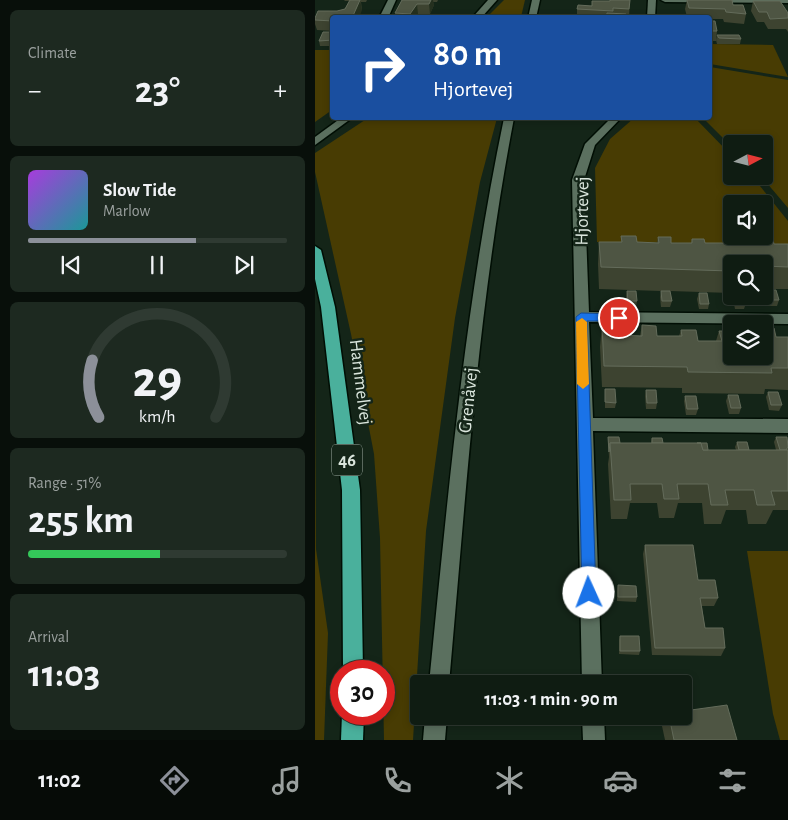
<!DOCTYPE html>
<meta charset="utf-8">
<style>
body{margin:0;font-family:"Alegreya Sans",sans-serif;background:#1d2920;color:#f1f3f6;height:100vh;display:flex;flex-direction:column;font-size:19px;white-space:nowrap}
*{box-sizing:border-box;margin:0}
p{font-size:16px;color:#9ba19f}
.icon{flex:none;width:28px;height:28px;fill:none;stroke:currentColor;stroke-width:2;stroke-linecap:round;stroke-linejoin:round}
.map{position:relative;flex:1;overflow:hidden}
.sheet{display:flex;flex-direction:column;gap:10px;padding:10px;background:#080f0a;width:315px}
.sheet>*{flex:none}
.banner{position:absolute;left:15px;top:15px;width:382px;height:105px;border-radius:5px;box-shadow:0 2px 8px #0003,0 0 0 1px #2f3a32;background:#1a4fa0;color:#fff;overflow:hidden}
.needle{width:32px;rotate:83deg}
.fabs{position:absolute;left:408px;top:135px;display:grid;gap:10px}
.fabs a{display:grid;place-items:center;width:50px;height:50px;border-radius:5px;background:#0f1c12;box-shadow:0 2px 8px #0003,0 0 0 1px #2f3a32;font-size:25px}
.speed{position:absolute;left:15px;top:660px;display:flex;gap:10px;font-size:25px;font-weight:700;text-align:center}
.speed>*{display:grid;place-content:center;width:65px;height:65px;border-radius:50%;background:#0f1c12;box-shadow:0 2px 8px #0003,0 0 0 1px #2f3a32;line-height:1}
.speed .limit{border:8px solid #d22;background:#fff;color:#111}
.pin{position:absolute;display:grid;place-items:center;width:42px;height:42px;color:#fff;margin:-21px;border:2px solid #fff;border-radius:50%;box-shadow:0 1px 5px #0007}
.me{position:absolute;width:55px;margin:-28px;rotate:358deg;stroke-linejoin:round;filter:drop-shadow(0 0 4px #0008)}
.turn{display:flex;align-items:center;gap:18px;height:105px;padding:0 20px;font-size:22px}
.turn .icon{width:65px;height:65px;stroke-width:2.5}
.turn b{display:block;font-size:35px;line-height:42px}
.big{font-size:38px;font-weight:700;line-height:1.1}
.sheet .tile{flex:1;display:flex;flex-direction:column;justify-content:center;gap:8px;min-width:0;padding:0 18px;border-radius:8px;background:#1d2920}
.sheet .dial{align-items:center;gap:0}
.dial svg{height:130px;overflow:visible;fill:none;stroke:#2f3a32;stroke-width:7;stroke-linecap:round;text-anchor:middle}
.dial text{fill:#f1f3f6;stroke:none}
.song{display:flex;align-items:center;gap:15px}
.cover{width:60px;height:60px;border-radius:8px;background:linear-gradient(135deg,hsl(280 70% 55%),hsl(180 70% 35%))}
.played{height:5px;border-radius:2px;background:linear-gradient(90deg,#8c9099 65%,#2f3a32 65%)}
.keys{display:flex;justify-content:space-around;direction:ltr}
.heat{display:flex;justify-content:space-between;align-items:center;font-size:28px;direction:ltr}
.charge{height:8px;border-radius:4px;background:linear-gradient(90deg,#34c759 51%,#2f3a32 0)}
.trip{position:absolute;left:95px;top:675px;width:282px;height:50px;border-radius:5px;background:#0f1c12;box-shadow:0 2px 8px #0003,0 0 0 1px #2f3a32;font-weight:700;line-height:50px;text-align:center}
.menu{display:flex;height:80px;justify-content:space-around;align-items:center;background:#060b07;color:#9ba19f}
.menu .icon{width:35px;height:35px}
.menu .selected{color:#8c9099}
.menu b{font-size:22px;color:#f1f3f6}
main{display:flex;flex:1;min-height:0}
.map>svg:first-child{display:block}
</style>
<main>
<section class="sheet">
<div class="tile"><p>Climate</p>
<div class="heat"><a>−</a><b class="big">23°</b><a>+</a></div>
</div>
<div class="tile">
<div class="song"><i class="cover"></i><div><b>Slow Tide</b><p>Marlow</p></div></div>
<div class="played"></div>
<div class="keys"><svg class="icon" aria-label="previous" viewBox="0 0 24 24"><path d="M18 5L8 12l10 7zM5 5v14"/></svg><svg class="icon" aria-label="pause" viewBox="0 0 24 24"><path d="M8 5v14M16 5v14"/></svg><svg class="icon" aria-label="next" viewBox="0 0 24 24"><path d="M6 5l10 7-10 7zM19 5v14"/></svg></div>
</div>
<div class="tile dial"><svg viewBox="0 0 100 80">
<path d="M14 69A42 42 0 1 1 86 69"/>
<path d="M14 69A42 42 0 0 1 10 34" stroke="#8c9099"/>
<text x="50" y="56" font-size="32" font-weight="700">29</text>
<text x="50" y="72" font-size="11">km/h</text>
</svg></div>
<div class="tile"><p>Range · 51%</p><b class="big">255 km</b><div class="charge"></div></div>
<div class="tile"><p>Arrival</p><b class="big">11:03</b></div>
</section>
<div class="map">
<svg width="473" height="740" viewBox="0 0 473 740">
<rect width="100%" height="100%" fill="#142518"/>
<g fill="#483c03" fill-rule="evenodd">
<polygon points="189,0 210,0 206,17 172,17"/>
<polygon points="395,44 458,45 473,77 395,64"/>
<polygon points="0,50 18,50 17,110 0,122"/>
<polygon points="395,67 473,80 473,208 446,176 449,176 449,144 416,144 416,146 388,118 395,118"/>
<polygon points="53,118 182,118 165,182 140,318 111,531 98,740 69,740 65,538 59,454 36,334 0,172 0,153"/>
<path d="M 319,118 L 380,118 L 416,155 L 416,176 L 437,176 L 473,221 L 473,244 L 282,242 L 280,168 L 295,139 ZM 416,204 L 449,204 L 449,236 L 416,236 Z"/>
<polygon points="0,372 1,549 13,633 9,740 0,740"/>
<polygon points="432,551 473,551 473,740 465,740 458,714"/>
</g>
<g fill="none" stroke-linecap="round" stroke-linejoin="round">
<g stroke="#010e04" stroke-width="3">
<g id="minor">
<polygon points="73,0 81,0 73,18 64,18"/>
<polygon points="173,0 182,0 166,18 157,18"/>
<polygon points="217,0 225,0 221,18 213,18"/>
<polygon points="333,0 341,0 340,18 332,18"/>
<polygon points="346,0 473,0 473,3 350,2"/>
<polygon points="26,118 37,118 0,145 0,137"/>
<path d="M 189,118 L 199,118 C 163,305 151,494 134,684 L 114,684 C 133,494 150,305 189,118 Z"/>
<polygon points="296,118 306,118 280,145 269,180 274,312 473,314 473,324 274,322 278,418 473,419 473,433 278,431 287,684 267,684 257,180 270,144"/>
<polygon points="110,716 132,716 130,740 108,740"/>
<polygon points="267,716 289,716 290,740 268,740"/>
</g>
</g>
<g stroke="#010e04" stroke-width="3">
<g id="highway">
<polygon points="0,246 6,250 20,307 45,490 48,671 28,671 27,490 6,307 0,279"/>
<polygon points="27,714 49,714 48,740 26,740"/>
</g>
</g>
<use href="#minor" fill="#5b705f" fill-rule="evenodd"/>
<use href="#highway" fill="#4ab09c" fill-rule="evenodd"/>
</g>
<g fill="#3d4330">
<polygon points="29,0 52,0 51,2 46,2 47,10 18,18 18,31 2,30 0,24 0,18 30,9 34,1 30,1"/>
<polygon points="87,0 123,0 122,2 118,2 119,5 115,14 103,14 101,18 81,18 80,13"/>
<polygon points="315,0 314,18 262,18 262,9 295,1"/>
<polygon points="372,0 418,5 431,14 429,24 409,22 408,19 395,19 395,18 361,18 372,17 370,9"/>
<polygon points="438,1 473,13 473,32 471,29 453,29 449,22 442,22 436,11"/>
<polygon points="395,21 402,31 401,41 395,41"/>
<polygon points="18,32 18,46 5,46 4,41"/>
<polygon points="402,35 426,39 425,44 402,44 401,40"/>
<polygon points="306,236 322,242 342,243 343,237 356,243 376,243 377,239 390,243 411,243 411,240 425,243 442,244 444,236 459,244 473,244 473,289 449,289 449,264 416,264 416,293 355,291 357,301 355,307 346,307 345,297 346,291 284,289 283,264 284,242 306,242"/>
<polygon points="453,290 464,300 462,306 453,306 451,296"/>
<polygon points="312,291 322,301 321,307 312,307 311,296"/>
<polygon points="384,293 394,304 393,309 384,309 382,299"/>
<polygon points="418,296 429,296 431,303 429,309 420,309 418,299"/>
<polygon points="287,325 303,335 325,336 327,325 342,336 364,336 366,330 383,341 401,341 404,331 416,356 461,337 473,337 473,390 450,389 449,394 367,393 367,388 287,387 285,347"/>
<polygon points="290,389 301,403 300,408 290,408"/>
<polygon points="331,390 342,403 341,409 331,409 330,396"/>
<polygon points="453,392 467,405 464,411 454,410 451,397"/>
<polygon points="413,395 426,408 424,414 414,414 411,401"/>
<polygon points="370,396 383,409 381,415 371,415 369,401"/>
<polygon points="293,437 305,443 336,443 337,438 348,443 393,450 421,450 420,447 422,442 434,450 461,450 459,442 461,437 473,441 473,510 458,510 451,524 433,524 431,510 411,510 406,524 389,524 387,503 363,503 359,518 344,518 342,503 315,503 312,519 296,519 293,464 294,457 293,442"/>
<polygon points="330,545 383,580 403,598 399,606 387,606 390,628 410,648 406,656 337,655 328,554"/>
<polygon points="303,585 322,597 321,602 302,601 302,590"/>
<polygon points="305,636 325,651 324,655 304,654 304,640"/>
<polygon points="352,716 369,716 422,740 350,740 347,726"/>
</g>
<g fill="#25301f">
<polygon points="45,0 47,10 44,18 37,18"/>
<polygon points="116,0 118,0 119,5 115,14 114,4"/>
<polygon points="102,4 103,14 101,18 95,18 95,14"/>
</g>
<g fill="#4e5543" stroke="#646c5b">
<polygon points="35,0 45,0 37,18 18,18 18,21 0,20 0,18 3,11 22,11 30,9"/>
<polygon points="87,0 116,0 114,4 102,4 95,14 80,13"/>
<polygon points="295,0 315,0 314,9 298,8 298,11 262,9 263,5 277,6 277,1 295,1"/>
<polygon points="372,0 417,0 418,5 428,5 431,14 411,12 410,9 374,8"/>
<polygon points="438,1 465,1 473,13 473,18 455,19 452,12 444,12"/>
<polygon points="292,13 311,14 311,18 291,18"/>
<polygon points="395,21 400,21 402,31 395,31"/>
<polygon points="8,32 18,32 18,40 4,41"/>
<polygon points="402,35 424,35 426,39 404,38"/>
<polygon points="306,236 321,236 322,242 344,243 343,237 356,237 356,243 377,243 377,239 389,239 390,243 412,243 411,240 424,240 425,243 446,244 444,236 457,236 459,244 473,244 473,267 449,266 449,264 416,264 416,271 286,267 284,242 307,242"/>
<polygon points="453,290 461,290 464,300 455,300"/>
<polygon points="312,291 321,291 322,301 313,301"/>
<polygon points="346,291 355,291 357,301 347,301"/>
<polygon points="384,293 392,293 394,304 385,304"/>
<polygon points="420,296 429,296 431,303 421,303"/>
<polygon points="287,325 303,325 303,335 327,336 327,325 341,326 342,336 367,336 366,330 381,330 383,341 407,341 404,331 416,331 416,356 449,356 449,328 459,328 461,337 473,337 473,368 456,368 457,373 373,372 372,367 289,366"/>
<polygon points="290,389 300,389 301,403 290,402"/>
<polygon points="331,390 341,390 342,403 332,403"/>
<polygon points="453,392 463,392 467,405 456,405"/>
<polygon points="413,395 423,395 426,408 416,408"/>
<polygon points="370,396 381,396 383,409 372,409"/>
<polygon points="293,437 304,437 305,443 295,443 294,452"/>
<polygon points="461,437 472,437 473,447 471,450 465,450"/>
<polygon points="337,438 347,438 348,443 337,443"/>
<polygon points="422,442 432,442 434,450 424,450"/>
<polygon points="295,443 386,443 388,450 473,450 473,491 456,491 460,505 442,505 439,490 410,490 413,505 396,505 393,484 362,484 364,499 349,499 347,484 315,484 316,500 299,500"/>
<polygon points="382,443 392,443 393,450 388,450 386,443"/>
<polygon points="330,545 378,545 383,580 400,580 403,598 385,598 390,628 408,628 410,648 340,648"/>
<polygon points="303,585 321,586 322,597 303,597"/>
<polygon points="305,636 324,636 325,651 305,651"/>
<polygon points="412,705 422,740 359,740 354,716 369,716 369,711"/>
</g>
<polygon fill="#1a73e8" stroke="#114b97" points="266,313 304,314 309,318 304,321 272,321 281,593 279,598 274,600 269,598 267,593 261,317"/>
<polygon fill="#f59e0b" points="267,318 272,322 274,384 268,389 262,384 261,322"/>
<g text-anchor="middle" stroke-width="5" stroke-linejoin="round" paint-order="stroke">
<rect fill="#142518" stroke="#9faca2" stroke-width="1" x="17" y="444.5" width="30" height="31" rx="4"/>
<g font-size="18" font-weight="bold" fill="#dbe6dd">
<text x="32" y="466">46</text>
</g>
<g font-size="19" fill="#dbe6dd" stroke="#142518">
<text transform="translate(266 211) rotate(-89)" y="7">Hjortevej</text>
<text transform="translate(47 382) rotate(83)" y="7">Hammelvej</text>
<text transform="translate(152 400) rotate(-84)" y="7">Grenåvej</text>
</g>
</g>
</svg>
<div class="fabs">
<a><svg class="needle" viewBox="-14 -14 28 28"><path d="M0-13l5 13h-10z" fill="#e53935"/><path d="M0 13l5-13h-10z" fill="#9ba19f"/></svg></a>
<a><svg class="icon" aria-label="sound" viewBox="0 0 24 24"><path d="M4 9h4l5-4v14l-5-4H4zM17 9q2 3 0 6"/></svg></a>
<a><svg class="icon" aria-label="search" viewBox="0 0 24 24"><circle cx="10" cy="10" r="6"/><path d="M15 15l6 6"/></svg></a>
<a><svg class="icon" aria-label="layers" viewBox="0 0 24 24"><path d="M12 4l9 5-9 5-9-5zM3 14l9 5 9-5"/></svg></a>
</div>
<div class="speed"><div class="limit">30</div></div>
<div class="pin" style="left:304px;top:318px;background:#d93025"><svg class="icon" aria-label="arrive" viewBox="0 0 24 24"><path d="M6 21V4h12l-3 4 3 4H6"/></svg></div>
<svg class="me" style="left:274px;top:593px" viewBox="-20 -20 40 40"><circle r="19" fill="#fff"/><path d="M0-13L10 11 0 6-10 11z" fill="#1a73e8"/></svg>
<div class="trip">11:03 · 1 min · 90 m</div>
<div class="banner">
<div class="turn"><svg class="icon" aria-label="right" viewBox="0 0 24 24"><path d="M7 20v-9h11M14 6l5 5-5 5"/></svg><div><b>80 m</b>Hjortevej</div></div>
</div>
</div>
</main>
<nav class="menu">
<b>11:02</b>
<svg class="icon selected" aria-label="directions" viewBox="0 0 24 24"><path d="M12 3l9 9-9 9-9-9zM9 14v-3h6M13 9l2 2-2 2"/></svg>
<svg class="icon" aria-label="music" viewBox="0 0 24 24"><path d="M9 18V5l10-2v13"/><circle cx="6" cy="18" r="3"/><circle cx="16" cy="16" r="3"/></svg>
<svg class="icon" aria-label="phone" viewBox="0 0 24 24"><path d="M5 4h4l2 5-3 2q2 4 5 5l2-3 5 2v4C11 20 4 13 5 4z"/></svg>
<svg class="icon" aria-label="climate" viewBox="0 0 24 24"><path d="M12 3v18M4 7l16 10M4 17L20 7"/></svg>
<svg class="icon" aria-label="car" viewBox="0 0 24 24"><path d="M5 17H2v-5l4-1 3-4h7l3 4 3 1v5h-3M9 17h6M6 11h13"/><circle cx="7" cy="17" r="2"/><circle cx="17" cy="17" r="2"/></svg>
<svg class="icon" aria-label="filters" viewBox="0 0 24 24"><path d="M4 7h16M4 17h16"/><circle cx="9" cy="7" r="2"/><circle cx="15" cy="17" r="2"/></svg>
</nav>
